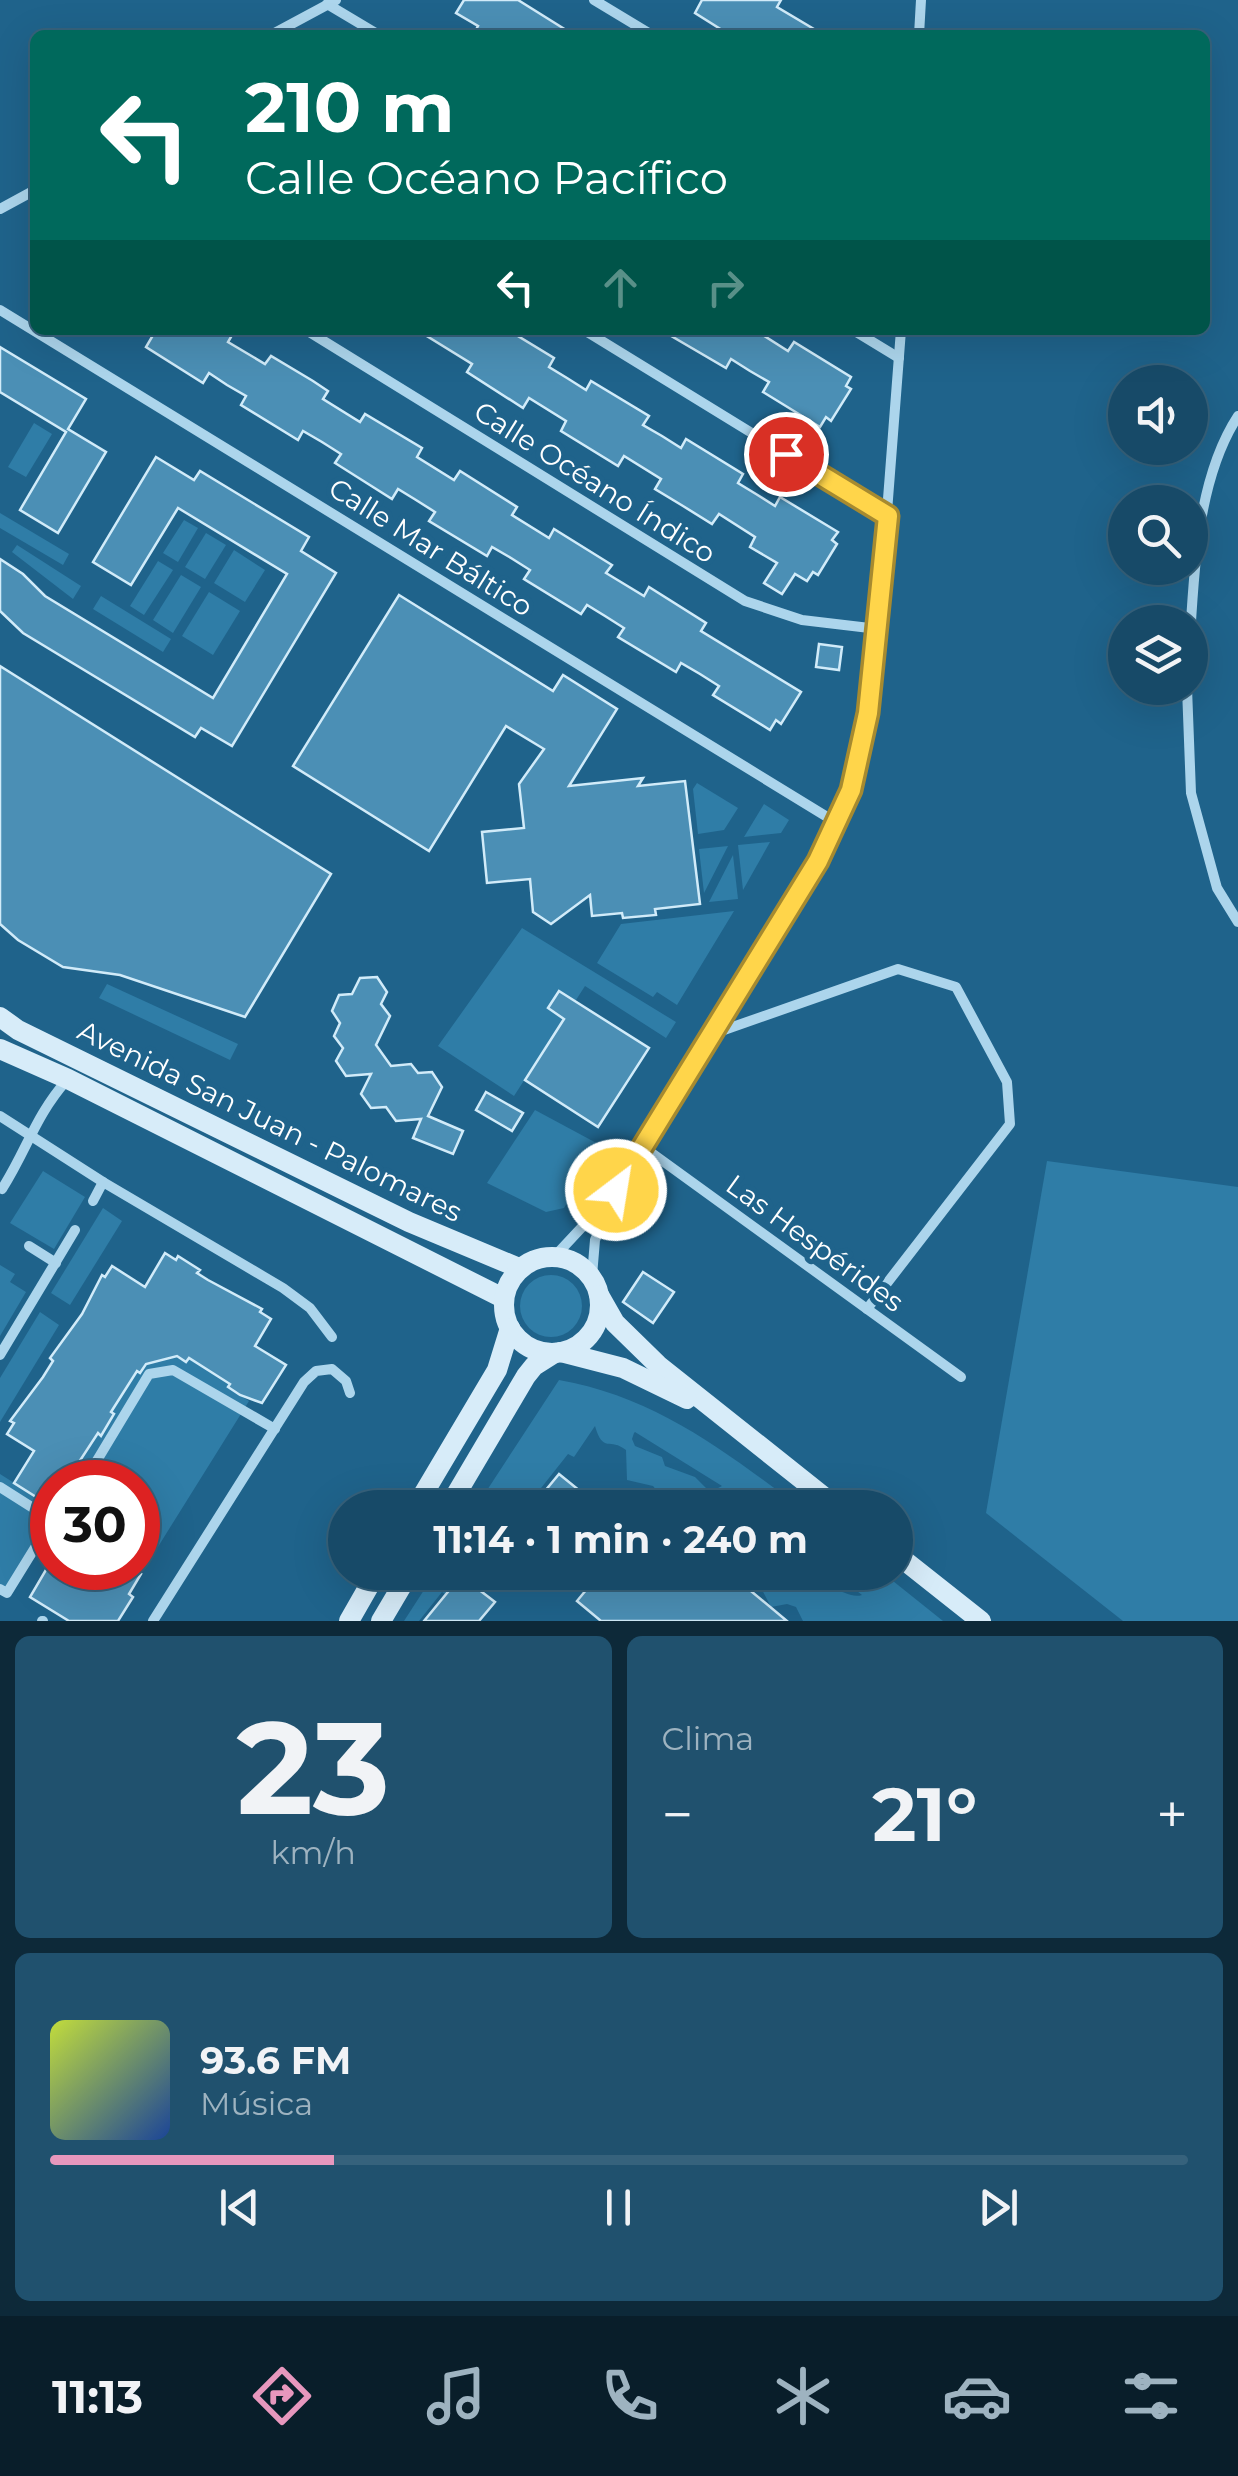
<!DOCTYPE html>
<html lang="es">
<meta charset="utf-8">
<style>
body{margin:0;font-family:Montserrat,sans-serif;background:#20516e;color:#f1f3f6;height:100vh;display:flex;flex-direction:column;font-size:38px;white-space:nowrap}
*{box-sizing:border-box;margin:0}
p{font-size:32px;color:#9eb3c0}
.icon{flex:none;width:55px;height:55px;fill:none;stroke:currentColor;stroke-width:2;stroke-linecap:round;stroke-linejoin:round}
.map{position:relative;height:1621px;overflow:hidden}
.panel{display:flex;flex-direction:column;gap:15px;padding:15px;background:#0d2939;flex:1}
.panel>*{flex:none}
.banner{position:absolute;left:30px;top:30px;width:1180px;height:305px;border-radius:15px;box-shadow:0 10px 40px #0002,0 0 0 2px #36627c;background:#00695c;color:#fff;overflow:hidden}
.fabs{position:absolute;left:1108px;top:365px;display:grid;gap:20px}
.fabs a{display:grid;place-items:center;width:100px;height:100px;border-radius:50%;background:#174a68;box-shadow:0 10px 40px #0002,0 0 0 2px #36627c;font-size:50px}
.speed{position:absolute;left:30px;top:1460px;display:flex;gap:20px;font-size:50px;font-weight:700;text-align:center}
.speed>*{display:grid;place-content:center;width:130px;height:130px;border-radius:50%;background:#174a68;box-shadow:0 10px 40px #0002,0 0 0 2px #36627c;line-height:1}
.speed .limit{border:15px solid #d22;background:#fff;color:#111}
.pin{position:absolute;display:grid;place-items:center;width:85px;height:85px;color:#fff;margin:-42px;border:5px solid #fff;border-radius:50%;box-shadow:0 2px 10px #0007}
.me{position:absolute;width:110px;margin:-55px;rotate:31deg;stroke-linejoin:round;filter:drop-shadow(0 0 8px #0008)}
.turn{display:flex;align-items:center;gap:35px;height:210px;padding:0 50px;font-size:45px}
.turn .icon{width:130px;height:130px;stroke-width:2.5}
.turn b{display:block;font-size:70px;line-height:85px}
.lanes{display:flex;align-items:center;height:95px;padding:0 50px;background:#0003;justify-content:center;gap:50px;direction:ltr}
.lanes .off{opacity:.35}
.big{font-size:75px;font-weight:700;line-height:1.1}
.panel .tile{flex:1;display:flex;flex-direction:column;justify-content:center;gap:15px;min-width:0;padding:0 35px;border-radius:15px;background:#20516e}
.panel .dial{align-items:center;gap:0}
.dial b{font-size:130px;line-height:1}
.song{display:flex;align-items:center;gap:30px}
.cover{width:120px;height:120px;border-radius:15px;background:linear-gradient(135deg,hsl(70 70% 55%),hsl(220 70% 35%))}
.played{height:10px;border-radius:5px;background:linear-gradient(90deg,#e797bd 25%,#36627c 25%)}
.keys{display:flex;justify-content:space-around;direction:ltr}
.heat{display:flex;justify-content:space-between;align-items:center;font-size:55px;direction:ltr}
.panel .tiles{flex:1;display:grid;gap:15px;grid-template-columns:1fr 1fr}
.tile:last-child{grid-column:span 2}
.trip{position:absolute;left:328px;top:1490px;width:585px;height:100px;border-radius:50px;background:#174a68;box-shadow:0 10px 40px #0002,0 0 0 2px #36627c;font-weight:700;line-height:100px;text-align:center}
.menu{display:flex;height:160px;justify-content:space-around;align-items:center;background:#091e2a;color:#9eb3c0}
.menu .icon{width:70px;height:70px}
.menu .selected{color:#e797bd}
.menu b{font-size:45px;color:#f1f3f6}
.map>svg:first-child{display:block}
</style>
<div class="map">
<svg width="1238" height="1621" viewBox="0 0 1238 1621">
<rect width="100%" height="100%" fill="#1f638b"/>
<g fill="#2f7da7" fill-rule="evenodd">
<polygon points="34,423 52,434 26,477 8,467"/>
<polygon points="0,513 69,554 63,565 0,528"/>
<polygon points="184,520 198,528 178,562 163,553"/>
<polygon points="206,533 226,545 205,579 185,567"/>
<polygon points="17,545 81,586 73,599 12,552"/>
<polygon points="234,550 265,570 245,602 214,583"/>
<polygon points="158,561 173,570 144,615 130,606"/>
<polygon points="181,575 201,587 173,633 153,620"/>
<polygon points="209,592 240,611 213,655 182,636"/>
<polygon points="101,596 171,639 163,652 93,609"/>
<polygon points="697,783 738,808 724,830 698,834 693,789"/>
<polygon points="764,804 789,820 781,833 744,837"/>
<polygon points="770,842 743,890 738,845"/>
<polygon points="728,846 704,893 699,849"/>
<polygon points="733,855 738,899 709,902"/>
<polygon points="734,911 677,1005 657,992 653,997 597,963 621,924"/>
<polygon points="522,928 676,1022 666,1038 585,986 514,1096 438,1046"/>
<polygon points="107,984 238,1044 230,1060 99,998"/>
<polygon points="535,1110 602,1146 564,1208 546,1212 487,1183"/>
<polygon points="1047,1161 1238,1187 1238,1621 1123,1621 986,1513"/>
<polygon points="43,1171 85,1197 54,1249 10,1223"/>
<polygon points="103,1208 122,1221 70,1305 51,1293"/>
<polygon points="0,1265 15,1274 10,1282 26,1292 0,1336"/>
<circle cx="551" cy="1306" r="31"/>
<polygon points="40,1312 59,1325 0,1422 0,1378"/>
<polygon points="175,1355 186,1362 189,1358 230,1384 228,1388 249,1401 141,1574 130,1568 138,1568 138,1482 72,1482 75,1477 72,1474 98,1433 101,1435 114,1415 111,1412 137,1371 140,1373 146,1364"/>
<path d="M 559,1380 C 656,1397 724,1451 800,1507 L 752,1507 L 739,1497 L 737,1507 L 671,1507 L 653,1486 L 627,1480 L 626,1450 C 610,1437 603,1454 595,1426 L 574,1457 L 568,1454 L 526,1507 L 476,1507 ZM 634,1433 L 635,1432 L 722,1486 L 710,1492 L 695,1477 L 665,1466 L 662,1457 L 635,1446 L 632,1439 Z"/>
<polygon points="0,1474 52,1507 52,1518 7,1593 0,1589"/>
<polygon points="435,1573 500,1573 469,1611 442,1592 419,1621 404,1621"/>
<path d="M 778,1573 L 822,1573 L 828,1592 C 841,1587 850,1599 862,1595 L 834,1573 L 883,1573 L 943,1621 L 803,1621 L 796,1607 L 787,1604 L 771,1607 L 758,1582 L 774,1578 Z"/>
</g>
<g fill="#4b8fb5" stroke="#d1ebf9" stroke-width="2.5">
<polygon points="464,0 518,0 574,35 473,35 478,26 456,13"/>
<polygon points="702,0 781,0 777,7 824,35 730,35 695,13"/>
<polygon points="156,330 235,330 228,342 265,364 271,356 313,381 328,391 323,399 360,422 365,414 422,448 417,457 454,480 460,471 517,507 512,515 549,538 554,529 612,565 606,573 644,596 649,587 706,623 701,631 801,692 781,724 776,720 770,730 713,695 719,686 700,674 681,663 676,672 618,637 624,628 605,616 587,605 581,614 524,579 530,570 511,558 492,547 487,556 429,521 435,512 416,500 398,489 392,499 335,463 341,454 322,442 303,431 298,440 241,405 246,396 227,385 209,373 203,383 146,347"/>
<polygon points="417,330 508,330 554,358 549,367 567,378 586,390 591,381 649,416 643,425 662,436 681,448 686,439 743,474 738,483 756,494 775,506 780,497 838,532 832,540 837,544 818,575 813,572 807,581 795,574 782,594 764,583 777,563 750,547 755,537 719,514 712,524 683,506 655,489 661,479 624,456 618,466 561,431 566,421 529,398 523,408 467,372 472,364"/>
<polygon points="661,330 755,330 788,351 794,342 851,377 846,386 851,389 831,421 826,417 820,427 763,392 769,382 750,371 731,359 726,368"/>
<polygon points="0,347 86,399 68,429 106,452 58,533 20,510 66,432 0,392"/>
<polygon points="156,457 194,480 200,471 309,537 301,551 336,573 232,746 201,728 195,737 23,633 0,611 0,559 23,574 45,596 213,698 287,574 178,508 131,585 93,562"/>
<polygon points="399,595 553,691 563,675 617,709 569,786 643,778 638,786 685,781 700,904 655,909 656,915 623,918 622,913 592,916 590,895 551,924 533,912 530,879 487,883 482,832 524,828 519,784 544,749 506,726 429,851 293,766"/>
<polygon points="819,644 842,647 839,670 816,667"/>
<polygon points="0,666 331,874 245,1017 120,975 63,967 18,940 0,924"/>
<polygon points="377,977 387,992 381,1004 390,1016 376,1045 391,1066 411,1064 418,1073 432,1072 442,1087 428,1116 463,1131 453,1154 413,1138 421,1119 396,1121 386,1107 371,1108 361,1094 371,1074 346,1076 336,1061 343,1048 334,1036 340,1023 332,1011 339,995 352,994 360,978"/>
<polygon points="559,991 649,1048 598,1127 525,1080 564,1019 548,1008"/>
<polygon points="486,1092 523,1113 512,1131 476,1110"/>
<polygon points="165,1253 176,1260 178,1256 200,1270 197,1273 208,1280 262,1309 260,1312 271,1319 255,1346 286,1365 262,1403 240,1395 228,1387 230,1384 189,1358 186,1362 177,1356 146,1364 140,1373 137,1371 111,1412 114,1414 101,1436 98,1433 66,1482 52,1482 52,1507 14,1483 34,1451 7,1434 14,1423 10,1421 43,1377 53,1361 50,1358 82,1314 102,1275 105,1277 112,1266 145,1287"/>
<polygon points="643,1272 674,1292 653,1323 623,1302"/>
<polygon points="559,1474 601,1508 531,1508"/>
<polygon points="47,1568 88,1568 102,1576 107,1568 130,1568 141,1574 129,1594 133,1597 118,1621 69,1621 30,1597"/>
<polygon points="601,1572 728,1572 787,1621 601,1621 577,1601"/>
<polygon points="461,1576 495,1602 479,1621 424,1621"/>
</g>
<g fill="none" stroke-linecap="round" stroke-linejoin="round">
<g stroke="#acd5ec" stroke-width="10">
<polyline points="594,0 652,35"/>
<polyline points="327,4 379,35"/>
<polyline points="271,35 336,0"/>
<polyline points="919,35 921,0"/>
<polyline points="0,209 35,190"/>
<polyline points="0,310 837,823"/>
<polyline points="306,330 745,601 802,620 878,629"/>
<polyline points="584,330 887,516"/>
<polyline points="853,330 899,358"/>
<path d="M 1190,639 C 1194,568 1198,477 1238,416"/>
<polyline points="1187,688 1191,793 1217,888 1238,922"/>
<polyline points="707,1036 898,969 956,987 1007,1082 1010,1124 867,1309"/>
<polyline points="0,1116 103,1182 283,1288 310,1308 332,1337"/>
<polyline points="642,1146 961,1377"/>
<path d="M 0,1188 L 2,1189 C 27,1150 35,1116 67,1080"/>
<polyline points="93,1201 103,1182"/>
<polyline points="29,1246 56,1263"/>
<polyline points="555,1256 612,1195"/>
<polyline points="592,1276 595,1240 616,1190 818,861 851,790 868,713 878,629 901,330"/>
<polyline points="0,1355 75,1230"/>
<polyline points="84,1482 149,1374 173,1370 275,1429"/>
<polyline points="0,1487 52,1520"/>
<polyline points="138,1558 143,1562"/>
<polyline points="0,1589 7,1593 52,1520"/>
<polyline points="42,1621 43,1621"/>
<polyline points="153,1621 304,1382 316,1371 332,1369 346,1381 350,1393"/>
</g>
<g stroke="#d7ecf9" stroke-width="20">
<polyline points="0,1017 18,1030 409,1222 519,1268"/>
<polyline points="0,1049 68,1079 503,1298"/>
<circle cx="552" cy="1305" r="48"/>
<polyline points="599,1295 615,1323 658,1365 838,1508"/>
<polyline points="561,1352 623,1368 687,1399"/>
<polyline points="415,1508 497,1370 510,1328"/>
<polyline points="448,1508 526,1376 534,1366 553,1354"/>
<polyline points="895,1553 981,1621"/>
<polyline points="349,1621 377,1572"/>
<polyline points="381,1621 410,1572"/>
</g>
</g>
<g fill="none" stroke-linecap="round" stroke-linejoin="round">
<g stroke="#a68a30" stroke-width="25">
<polyline id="route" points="616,1190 818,861 851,790 868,713 888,516 786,454"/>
</g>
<use href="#route" stroke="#ffd54a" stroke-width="18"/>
</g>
<g text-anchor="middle" stroke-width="10" stroke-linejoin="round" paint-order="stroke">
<g font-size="28" fill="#fff" stroke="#1f638b">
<text transform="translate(595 482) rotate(32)" y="10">Calle Océano Índico</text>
<text transform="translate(431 547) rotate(32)" y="10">Calle Mar Báltico</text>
<text transform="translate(270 1121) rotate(26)" y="10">Avenida San Juan - Palomares</text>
<text transform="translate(815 1243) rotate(36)" y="10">Las Hespérides</text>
</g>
</g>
</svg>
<div class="fabs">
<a><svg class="icon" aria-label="sound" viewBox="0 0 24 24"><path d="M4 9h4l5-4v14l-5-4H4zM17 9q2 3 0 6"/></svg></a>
<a><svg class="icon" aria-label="search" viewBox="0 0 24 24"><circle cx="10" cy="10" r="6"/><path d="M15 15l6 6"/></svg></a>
<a><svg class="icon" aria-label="layers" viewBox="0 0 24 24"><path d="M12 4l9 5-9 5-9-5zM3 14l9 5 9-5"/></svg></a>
</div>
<div class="speed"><div class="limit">30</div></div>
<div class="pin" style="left:786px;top:454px;background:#d93025"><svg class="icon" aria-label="arrive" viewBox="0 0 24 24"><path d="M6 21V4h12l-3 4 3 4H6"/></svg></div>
<svg class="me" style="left:616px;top:1190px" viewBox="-20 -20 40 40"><circle r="17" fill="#ffd54a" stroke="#fff" stroke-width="3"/><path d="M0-11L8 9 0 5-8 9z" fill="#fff"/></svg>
<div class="trip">11:14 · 1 min · 240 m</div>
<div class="banner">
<div class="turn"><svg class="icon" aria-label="left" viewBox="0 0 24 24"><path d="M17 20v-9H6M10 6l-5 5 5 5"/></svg><div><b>210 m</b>Calle Océano Pacífico</div></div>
<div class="lanes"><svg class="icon" aria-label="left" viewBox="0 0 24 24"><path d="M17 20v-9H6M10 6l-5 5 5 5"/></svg><svg class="icon off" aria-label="ahead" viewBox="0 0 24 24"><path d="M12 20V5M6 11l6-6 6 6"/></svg><svg class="icon off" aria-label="right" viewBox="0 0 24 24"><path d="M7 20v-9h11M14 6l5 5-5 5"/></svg></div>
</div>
</div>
<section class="panel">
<div class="tiles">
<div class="tile dial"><b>23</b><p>km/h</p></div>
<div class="tile"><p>Clima</p>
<div class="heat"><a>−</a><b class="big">21°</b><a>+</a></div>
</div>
<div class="tile">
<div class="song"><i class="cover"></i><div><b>93.6 FM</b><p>Música</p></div></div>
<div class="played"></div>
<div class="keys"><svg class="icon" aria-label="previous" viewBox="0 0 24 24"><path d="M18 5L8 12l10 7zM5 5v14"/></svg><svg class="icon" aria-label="pause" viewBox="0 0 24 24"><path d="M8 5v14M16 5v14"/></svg><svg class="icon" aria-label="next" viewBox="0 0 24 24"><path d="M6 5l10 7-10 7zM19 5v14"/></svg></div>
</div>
</div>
</section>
<nav class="menu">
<b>11:13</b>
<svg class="icon selected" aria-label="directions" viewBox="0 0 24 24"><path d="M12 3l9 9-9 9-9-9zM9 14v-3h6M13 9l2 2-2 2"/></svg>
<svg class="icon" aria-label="music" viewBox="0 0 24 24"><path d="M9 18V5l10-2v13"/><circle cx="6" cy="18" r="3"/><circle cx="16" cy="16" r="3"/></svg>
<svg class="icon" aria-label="phone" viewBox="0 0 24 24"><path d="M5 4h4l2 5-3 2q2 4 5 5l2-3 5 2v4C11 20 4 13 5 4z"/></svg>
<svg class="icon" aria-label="climate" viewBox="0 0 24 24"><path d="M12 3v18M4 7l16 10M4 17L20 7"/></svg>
<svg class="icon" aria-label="car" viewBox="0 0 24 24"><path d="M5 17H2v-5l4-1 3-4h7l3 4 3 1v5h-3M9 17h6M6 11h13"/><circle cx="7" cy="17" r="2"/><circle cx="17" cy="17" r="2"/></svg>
<svg class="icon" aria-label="filters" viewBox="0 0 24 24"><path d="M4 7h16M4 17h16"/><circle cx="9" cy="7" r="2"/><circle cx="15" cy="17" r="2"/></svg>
</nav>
